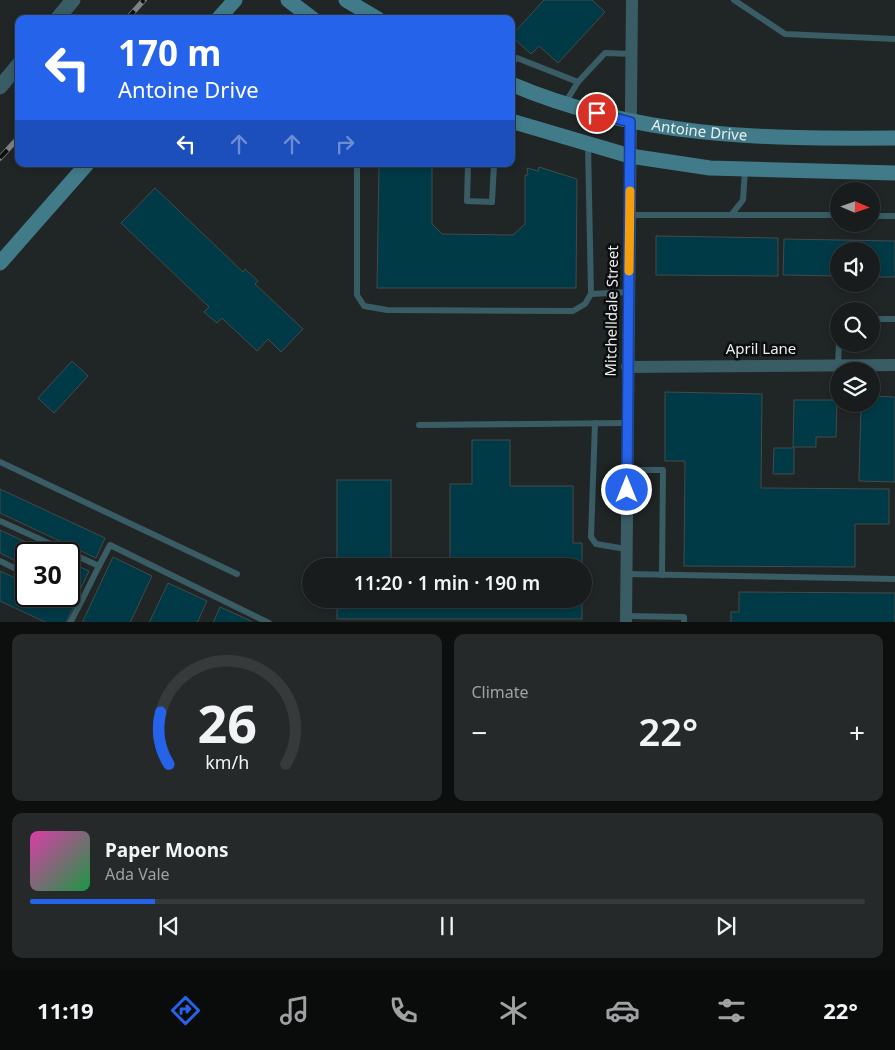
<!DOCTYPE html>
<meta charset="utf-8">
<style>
body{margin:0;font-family:"Noto Sans",sans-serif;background:#252929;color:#f1f3f6;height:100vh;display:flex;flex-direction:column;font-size:19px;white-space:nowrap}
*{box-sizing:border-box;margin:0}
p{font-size:16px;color:#9fa1a3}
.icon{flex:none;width:28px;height:28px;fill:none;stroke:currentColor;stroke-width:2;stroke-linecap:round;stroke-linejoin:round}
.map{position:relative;height:622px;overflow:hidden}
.sheet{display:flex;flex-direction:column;gap:12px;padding:12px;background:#0d0f0f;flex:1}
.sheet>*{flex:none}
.hud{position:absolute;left:15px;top:15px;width:500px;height:152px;border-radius:10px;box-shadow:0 2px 8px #0003,0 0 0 1px #363a3b;background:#2563eb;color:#fff;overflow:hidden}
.needle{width:32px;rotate:92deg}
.fabs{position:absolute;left:830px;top:182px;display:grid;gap:10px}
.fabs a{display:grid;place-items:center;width:50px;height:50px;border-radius:50%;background:#181c1c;box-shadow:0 2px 8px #0003,0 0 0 1px #363a3b;font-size:25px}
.speed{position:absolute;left:15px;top:542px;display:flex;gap:10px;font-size:25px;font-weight:700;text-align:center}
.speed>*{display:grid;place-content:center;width:65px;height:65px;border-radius:50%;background:#181c1c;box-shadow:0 2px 8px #0003,0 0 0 1px #363a3b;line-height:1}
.speed .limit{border:2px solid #111;border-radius:8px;background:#fff;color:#111}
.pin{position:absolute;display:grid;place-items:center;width:42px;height:42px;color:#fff;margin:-21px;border:2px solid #fff;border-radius:50%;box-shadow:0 1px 5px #0007}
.me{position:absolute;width:55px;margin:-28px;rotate:0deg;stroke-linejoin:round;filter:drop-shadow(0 0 4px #0008)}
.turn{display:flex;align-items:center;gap:18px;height:105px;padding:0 20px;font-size:22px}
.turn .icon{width:65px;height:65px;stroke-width:2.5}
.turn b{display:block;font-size:35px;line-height:42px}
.lanes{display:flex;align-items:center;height:48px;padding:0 20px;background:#0003;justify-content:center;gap:25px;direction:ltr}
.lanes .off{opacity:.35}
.big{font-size:38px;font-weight:600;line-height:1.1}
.sheet .widget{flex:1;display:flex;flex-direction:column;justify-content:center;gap:8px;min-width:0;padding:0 18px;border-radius:10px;background:#252929}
.sheet .dial{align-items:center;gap:0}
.dial svg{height:130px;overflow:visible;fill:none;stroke:#363a3b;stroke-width:7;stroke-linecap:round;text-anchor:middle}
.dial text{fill:#f1f3f6;stroke:none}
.song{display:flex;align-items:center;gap:15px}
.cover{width:60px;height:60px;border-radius:8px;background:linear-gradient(135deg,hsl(320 70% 55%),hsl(140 70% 35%))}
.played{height:5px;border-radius:2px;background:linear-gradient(90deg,#2563eb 15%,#363a3b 15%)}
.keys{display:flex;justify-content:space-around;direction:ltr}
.heat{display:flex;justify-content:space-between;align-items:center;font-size:28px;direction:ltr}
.sheet .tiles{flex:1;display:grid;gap:12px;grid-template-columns:1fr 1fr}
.widget:last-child{grid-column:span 2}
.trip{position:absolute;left:302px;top:558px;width:290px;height:50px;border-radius:25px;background:#181c1c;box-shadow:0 2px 8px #0003,0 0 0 1px #363a3b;font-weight:600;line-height:50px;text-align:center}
.menu{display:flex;height:80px;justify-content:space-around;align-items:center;background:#0a0b0b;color:#9fa1a3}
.menu .icon{width:35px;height:35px}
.menu .on{color:#2563eb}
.menu b{font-size:22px;color:#f1f3f6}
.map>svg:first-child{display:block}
</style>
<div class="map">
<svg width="895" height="623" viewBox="0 0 895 623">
<rect width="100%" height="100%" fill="#202526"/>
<g fill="#003a46" stroke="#444a4b">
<polygon points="544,0 592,0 605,12 558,63 539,46 531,54 511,36"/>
<polygon points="379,164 432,164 432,224 442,234 513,235 525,224 525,175 528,175 527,168 538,171 539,167 577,179 576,288 377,288"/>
<polygon points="155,188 243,272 245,269 258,281 255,284 303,329 281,352 268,339 257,351 222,318 217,323 204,312 209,307 121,223"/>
<polygon points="656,236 778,238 778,276 656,275"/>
<polygon points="784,239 895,241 895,277 871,277 871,251 839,251 839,276 783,275"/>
<polygon points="72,361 88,376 54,413 38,398"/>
<polygon points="665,392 762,394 761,488 889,489 889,524 855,524 855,567 684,566 685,461 665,461"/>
<polygon points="871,396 895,397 895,482 859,481 861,404 871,404"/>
<polygon points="794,400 837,400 836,437 816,437 816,447 794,447 794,474 773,474 774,448 793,448"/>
<polygon points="472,440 510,440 510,486 573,486 573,543 582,543 582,566 450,566 450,484 472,484"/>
<rect x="337" y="480" width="54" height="86"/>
<polygon points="0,489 105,538 96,558 0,513"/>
<polygon points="0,530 51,554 26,554 26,566 0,553"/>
<polygon points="113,557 152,576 130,623 82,623"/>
<polygon points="69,562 89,571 80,590 69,585"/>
<polygon points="0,571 26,583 26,596 54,596 74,606 66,623 47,623 0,601"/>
<polygon points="168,583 207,601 197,623 149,623"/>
<polygon points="739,592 895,593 895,623 731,623 731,612 739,612"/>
<rect x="337" y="599" width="245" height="20"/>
<polygon points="220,607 251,621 250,623 213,623"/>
</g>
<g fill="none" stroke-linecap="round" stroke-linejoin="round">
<g stroke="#395c65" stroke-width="6">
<polyline points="734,0 785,34 895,39"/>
<polyline points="511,63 517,58 578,82"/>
<polyline points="565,103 578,82 605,53 632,54"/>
<polyline points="357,164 357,295 364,306 387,310 573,311 585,304 591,294 588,144"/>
<polyline points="468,164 467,201 492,202 494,164"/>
<polyline points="630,215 731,215 743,200 745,171"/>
<polyline points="731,215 839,215"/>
<polyline points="871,216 895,216"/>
<polyline points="591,294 629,292"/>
<polyline points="871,319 895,319"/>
<polyline points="838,365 839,343"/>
<polyline points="595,423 591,537 596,544 626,549"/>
<polyline points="419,425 627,423"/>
<polyline points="0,462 237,574"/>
<polyline points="627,470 663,470 662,575"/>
<polyline points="0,521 99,566 110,545 269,623"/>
<polyline points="0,561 26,574"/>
<polyline points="626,574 895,579"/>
<polyline points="69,593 82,600 70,623"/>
<polyline points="82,600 99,566"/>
<polyline points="626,616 684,617 684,623"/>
</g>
<g stroke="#395c65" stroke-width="12">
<polyline points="627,367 895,365"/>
<polyline points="626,623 632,0"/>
</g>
<g stroke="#395c65" stroke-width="15">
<polyline points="57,19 73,0"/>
<polyline points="0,87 19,64"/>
</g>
<g stroke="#417b89" stroke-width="15">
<polyline points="288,0 313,19"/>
<polyline points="346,0 378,19"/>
<polyline points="218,19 235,0"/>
<path id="s1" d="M 511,84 C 638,138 760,139 895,138"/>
<polyline points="511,121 630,156 710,168 895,173"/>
<polyline points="0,263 87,164"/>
</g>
<g stroke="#7e8283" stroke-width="5.5">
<g id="rail">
<polyline points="127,19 144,0"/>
<polyline points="0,158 19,137"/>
</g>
</g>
<use href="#rail" stroke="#0c0e0e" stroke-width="4" stroke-dasharray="11" stroke-linecap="butt"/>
</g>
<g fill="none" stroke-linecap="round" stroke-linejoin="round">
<g stroke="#184099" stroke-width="12">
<polyline id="route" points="597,113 630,122 627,490"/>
</g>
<use href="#route" stroke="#2563eb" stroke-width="9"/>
<polyline stroke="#f59e0b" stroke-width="9" points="629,271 630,191"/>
</g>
<g text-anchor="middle" stroke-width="5" stroke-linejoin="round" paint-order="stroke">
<g font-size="15" fill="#eaeeef" stroke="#0c0e0e">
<text dy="5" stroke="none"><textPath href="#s1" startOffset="195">Antoine Drive</textPath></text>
<text transform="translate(612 311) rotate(-89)" y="5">Mitchelldale Street</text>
<text x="761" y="354">April Lane</text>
</g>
</g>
</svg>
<div class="fabs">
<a><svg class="needle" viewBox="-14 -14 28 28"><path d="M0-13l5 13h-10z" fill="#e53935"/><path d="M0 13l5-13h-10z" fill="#9fa1a3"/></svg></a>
<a><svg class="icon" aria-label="sound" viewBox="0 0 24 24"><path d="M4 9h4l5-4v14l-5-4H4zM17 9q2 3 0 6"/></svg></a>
<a><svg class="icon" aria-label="search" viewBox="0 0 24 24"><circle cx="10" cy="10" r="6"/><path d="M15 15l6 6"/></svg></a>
<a><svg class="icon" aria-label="layers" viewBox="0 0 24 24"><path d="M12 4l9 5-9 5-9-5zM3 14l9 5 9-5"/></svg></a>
</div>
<div class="speed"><div class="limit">30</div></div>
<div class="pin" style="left:597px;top:113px;background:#d93025"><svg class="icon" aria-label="arrive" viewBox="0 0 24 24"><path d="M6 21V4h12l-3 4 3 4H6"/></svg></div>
<svg class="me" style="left:627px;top:490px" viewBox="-20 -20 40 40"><circle r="17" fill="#2563eb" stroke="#fff" stroke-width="3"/><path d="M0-11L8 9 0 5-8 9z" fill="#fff"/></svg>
<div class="trip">11:20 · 1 min · 190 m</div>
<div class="hud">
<div class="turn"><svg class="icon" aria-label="left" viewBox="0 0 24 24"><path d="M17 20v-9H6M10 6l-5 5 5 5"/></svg><div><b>170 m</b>Antoine Drive</div></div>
<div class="lanes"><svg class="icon" aria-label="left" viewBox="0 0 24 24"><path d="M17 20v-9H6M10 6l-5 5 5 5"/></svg><svg class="icon off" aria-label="ahead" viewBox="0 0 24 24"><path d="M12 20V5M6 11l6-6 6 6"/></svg><svg class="icon off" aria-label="ahead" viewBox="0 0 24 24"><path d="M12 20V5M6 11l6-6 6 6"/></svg><svg class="icon off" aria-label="right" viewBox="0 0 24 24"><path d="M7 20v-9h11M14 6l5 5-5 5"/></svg></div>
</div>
</div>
<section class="sheet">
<div class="tiles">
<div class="widget dial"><svg viewBox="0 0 100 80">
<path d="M14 69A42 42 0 1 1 86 69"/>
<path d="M14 69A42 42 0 0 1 9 37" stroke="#2563eb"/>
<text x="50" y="56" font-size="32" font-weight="700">26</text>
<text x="50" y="72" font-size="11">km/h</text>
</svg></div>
<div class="widget"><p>Climate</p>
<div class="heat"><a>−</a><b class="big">22°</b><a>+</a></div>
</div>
<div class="widget">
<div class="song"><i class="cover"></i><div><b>Paper Moons</b><p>Ada Vale</p></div></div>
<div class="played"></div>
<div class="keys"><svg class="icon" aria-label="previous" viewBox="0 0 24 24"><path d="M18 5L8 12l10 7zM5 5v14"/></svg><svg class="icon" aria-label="pause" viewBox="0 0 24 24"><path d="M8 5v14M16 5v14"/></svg><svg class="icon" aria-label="next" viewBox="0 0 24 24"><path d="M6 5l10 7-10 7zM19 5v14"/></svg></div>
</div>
</div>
</section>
<nav class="menu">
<b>11:19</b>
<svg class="icon on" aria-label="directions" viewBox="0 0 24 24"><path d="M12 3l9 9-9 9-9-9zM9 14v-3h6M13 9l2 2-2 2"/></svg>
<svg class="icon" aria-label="music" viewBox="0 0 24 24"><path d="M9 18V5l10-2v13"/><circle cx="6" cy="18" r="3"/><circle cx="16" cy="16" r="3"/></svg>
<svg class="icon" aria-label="phone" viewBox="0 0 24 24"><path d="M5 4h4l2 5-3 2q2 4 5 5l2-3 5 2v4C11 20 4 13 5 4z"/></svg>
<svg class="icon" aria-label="climate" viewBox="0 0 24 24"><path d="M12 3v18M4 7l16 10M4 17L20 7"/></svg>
<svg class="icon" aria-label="car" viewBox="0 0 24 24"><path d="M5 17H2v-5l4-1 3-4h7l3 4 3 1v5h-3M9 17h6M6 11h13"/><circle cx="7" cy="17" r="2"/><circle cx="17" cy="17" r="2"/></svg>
<svg class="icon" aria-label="filters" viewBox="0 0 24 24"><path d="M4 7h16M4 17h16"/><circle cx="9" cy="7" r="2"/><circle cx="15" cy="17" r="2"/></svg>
<b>22°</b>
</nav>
